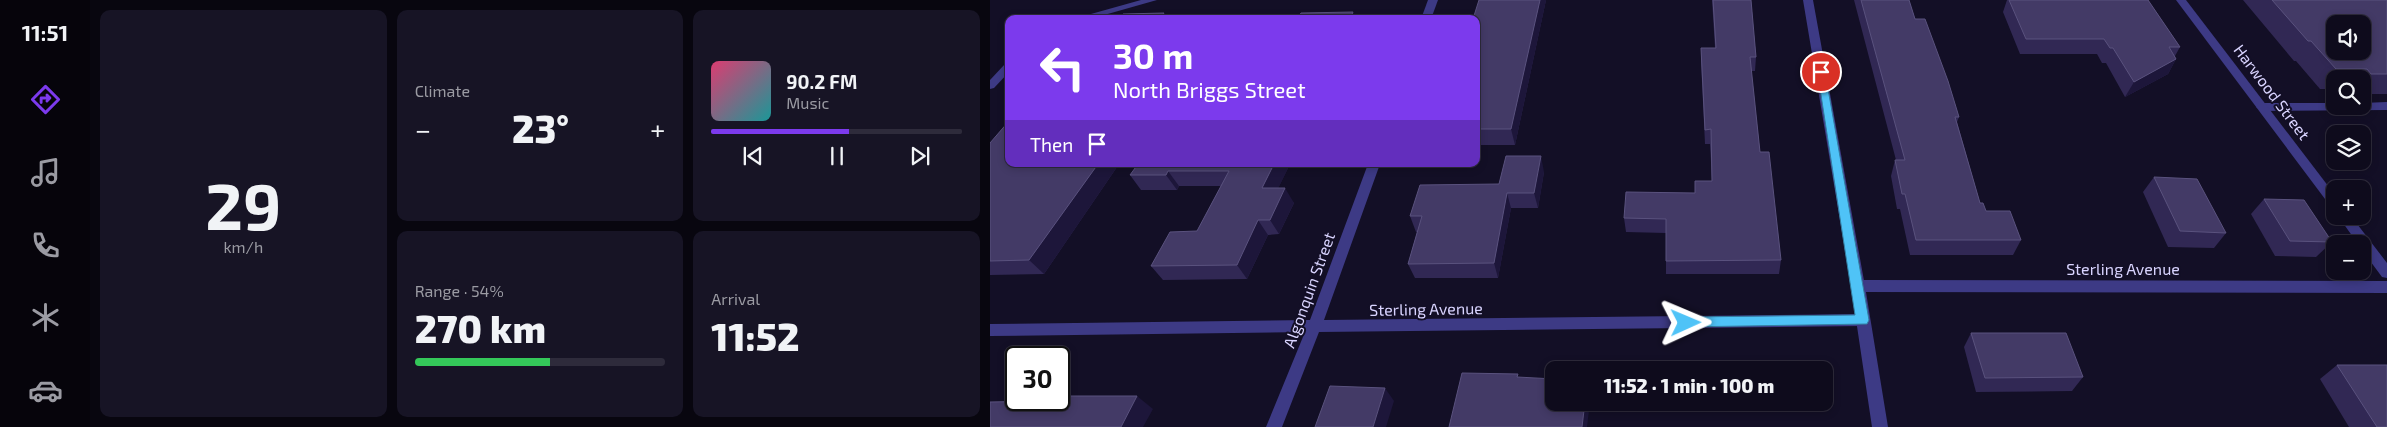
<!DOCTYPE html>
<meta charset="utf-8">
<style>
body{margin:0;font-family:"Exo 2",sans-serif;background:#171425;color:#f1f3f6;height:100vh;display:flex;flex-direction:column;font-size:19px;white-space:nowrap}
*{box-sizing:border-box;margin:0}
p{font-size:16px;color:#9b9ba3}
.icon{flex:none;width:28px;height:28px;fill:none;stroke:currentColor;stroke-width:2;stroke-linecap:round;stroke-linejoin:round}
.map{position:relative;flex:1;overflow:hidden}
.details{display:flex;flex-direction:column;gap:10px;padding:10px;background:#08060f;width:900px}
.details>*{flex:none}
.top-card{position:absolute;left:15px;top:15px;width:475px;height:152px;border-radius:10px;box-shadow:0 2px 8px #0003,0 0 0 1px #2e2b3b;background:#7c3aed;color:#fff;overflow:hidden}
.buttons{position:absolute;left:1336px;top:15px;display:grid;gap:10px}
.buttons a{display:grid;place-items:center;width:45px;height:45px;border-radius:10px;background:#0e0b1c;box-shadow:0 2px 8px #0003,0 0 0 1px #2e2b3b;font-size:25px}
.speed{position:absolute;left:15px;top:346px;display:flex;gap:10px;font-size:25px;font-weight:700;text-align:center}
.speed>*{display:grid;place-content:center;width:65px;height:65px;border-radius:50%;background:#0e0b1c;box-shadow:0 2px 8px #0003,0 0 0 1px #2e2b3b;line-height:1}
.speed .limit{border:2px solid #111;border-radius:8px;background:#fff;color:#111}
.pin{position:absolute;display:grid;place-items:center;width:42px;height:42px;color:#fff;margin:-21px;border:2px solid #fff;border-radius:50%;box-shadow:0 1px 5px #0007}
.me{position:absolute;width:55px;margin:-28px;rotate:89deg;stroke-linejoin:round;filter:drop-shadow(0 0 4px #0008)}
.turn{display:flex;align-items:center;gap:18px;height:105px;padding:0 25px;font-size:22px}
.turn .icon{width:65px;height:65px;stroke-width:2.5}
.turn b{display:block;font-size:35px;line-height:42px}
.then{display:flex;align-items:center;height:48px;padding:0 25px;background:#0003;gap:10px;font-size:19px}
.big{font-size:38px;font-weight:800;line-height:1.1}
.details .widget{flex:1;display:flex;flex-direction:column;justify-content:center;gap:8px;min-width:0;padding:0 18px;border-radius:10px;background:#171425}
.details .dial{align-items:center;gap:0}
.dial b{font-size:65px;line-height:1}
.song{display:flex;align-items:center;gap:15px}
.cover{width:60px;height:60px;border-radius:8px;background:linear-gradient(135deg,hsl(340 70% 55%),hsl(180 70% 35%))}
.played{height:5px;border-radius:2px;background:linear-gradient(90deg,#7c3aed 55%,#2e2b3b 55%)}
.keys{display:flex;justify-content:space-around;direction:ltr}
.heat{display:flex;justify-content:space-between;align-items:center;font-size:28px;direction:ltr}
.charge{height:8px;border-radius:4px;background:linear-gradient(90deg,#34c759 54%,#2e2b3b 0)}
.details .tiles{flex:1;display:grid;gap:10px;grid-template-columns:repeat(3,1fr)}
.widget:first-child{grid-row:span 2}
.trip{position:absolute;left:555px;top:361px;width:288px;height:50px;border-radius:10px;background:#0e0b1c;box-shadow:0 2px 8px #0003,0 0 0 1px #2e2b3b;font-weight:800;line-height:50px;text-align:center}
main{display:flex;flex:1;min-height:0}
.menu{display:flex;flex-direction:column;width:90px;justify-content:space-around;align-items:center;background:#06040b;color:#9b9ba3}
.menu .icon{width:35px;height:35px}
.menu .selected{color:#7c3aed}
.menu b{font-size:22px;color:#f1f3f6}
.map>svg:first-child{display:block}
</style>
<main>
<nav class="menu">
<b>11:51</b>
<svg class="icon selected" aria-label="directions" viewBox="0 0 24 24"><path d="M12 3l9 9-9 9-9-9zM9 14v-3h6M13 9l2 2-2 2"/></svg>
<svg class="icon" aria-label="music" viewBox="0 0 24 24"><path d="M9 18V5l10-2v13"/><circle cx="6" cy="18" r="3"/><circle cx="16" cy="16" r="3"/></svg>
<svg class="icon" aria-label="phone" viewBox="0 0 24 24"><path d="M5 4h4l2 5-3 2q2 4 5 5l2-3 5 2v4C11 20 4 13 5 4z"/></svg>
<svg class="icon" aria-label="climate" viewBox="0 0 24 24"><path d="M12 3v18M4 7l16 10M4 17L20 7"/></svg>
<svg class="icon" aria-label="car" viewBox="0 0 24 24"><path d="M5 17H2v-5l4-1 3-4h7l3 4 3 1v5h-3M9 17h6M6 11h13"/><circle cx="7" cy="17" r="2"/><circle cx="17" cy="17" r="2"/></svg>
</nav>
<section class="details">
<div class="tiles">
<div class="widget dial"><b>29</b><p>km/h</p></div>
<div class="widget"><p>Climate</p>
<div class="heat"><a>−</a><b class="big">23°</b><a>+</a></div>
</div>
<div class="widget">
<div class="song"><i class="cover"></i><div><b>90.2 FM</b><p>Music</p></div></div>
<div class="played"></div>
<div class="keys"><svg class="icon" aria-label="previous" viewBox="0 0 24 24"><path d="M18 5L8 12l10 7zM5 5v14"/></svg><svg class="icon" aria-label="pause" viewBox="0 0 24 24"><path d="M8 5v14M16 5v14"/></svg><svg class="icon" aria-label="next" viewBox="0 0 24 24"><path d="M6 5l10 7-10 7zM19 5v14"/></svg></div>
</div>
<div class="widget"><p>Range · 54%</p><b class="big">270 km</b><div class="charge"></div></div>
<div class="widget"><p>Arrival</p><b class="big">11:52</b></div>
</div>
</section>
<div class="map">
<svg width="1397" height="427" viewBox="0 0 1397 427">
<rect width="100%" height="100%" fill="#130f26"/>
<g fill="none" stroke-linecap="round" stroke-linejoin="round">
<polygon fill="#3d3a85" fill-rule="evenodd" points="1397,102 1397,110 1271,111 1266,107 1271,103 1345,103 1345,106 1372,106 1372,103"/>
<g fill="#3d3a85" fill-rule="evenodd">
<polygon points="151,0 167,0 100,19 83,19"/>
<polygon points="438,0 448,0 441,19 431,19"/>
<polygon points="1186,0 1196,0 1345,195 1345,209 1341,207"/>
<polygon points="19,63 19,72 4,88 0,89 0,80 15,64"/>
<polygon points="378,164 390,164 334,320 873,314 878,316 880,320 878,324 873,326 329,332 292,427 276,427 315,332 0,336 0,324 320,320"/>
<polygon points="1348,216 1361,216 1397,263 1397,278 1392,277 1372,250 1372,244 1368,244"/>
<polygon points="868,280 1397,281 1397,293 868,292 863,290 861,286 863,282"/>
</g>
<polygon fill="#3d3a85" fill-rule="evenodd" points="813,0 823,0 875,286 898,427 882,427 861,286"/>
</g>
<g fill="#312854">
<polygon points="556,0 525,145 486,145 486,19"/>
<polygon points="722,0 761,0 766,57 765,71 761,71 770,152 791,260 789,274 676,274 676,233 636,232 634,218 705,193 722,181 720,144 715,144 711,62 711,48 725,48"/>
<polygon points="864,0 919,0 925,19 969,117 967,122 990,203 996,211 1031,240 1023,255 920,255 910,209 907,209 901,176 905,160 906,160"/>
<polygon points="1017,0 1158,0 1190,47 1185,56 1186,59 1178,74 1135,97 1116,63 1112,63 1107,54 1030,54 1013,12"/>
<polygon points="1253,0 1397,0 1397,94 1372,94 1372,79 1345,79 1345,89 1330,89 1306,61 1304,61"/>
<polygon points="0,143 19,164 127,167 54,274 0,275"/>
<polygon points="148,164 300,164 288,188 304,203 289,234 278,235 257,279 173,280 161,266 207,231 231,186 189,186 187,190 151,190 140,175"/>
<polygon points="554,172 548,208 521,208 508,278 425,278 418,264 427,232 426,232 420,216 509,184"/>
<polygon points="1164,177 1236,233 1224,248 1178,247 1153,192"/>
<polygon points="1274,199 1342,242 1326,257 1285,256 1261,214"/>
<polygon points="981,333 1093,377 1082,391 986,392 974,347"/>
<polygon points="1347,365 1397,427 1359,427 1330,379"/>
</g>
<g fill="#1d163a">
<polygon points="550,0 556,0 525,145 521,129"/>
<polygon points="363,12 365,19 360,19"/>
<polygon points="174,13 178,19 170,19"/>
<polygon points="1186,59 1178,74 1135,97 1144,82"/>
<polygon points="551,156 554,172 548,208 544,193"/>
<polygon points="108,164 125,164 127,167 54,274 39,260"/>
<polygon points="284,164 300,164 281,203 272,188"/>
<polygon points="178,171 189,186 187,190 176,175"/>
<polygon points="295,188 304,203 289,234 280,220"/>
<polygon points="517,193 521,208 508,278 504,263"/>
<polygon points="268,220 278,235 257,279 247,265"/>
<polygon points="395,388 404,401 396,427 383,427"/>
<polygon points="147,396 163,409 153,427 131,427"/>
<polygon points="595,402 600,402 597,427 592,427"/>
</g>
<g fill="#433a66" stroke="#5a527e" fill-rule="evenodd">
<polygon points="489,0 550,0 521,129 486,129 486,19 483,19"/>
<polygon points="723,0 761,0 766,57 760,57 770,152 779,152 791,260 676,261 676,219 634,218 636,192 705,193 705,181 722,181 721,129 715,130 711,48 726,48"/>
<polygon points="871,0 919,0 925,19 935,19 958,81 969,117 965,117 990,203 993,203 996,211 1020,211 1031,240 926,240 915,194 912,194 905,160 915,160"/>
<polygon points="1019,0 1158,0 1190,47 1179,47 1186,59 1144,82 1123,48 1120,48 1114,39 1036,39"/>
<path d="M 1282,0 L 1397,0 L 1397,74 L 1381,74 L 1377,69 L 1346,69 L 1321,41 L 1318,41 ZM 1345,24 L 1372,24 L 1372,51 L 1345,51 Z"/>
<polygon points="363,12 360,19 307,19 311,13"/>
<polygon points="174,13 170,19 129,19 133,14"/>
<polygon points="19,121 19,164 108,164 39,260 0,261 0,143"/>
<polygon points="516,156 551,156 544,193 517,193 504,263 418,264 432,216 420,216 430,185 509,184"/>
<polygon points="148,164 284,164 272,188 295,188 280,220 268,220 247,265 161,266 180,232 207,231 239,171 178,171 176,175 140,175"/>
<polygon points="1164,177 1207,179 1236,233 1190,231"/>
<polygon points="1274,199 1314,200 1342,242 1300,241"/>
<polygon points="981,333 1076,333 1093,377 995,378"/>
<polygon points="1347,365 1397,365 1397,427 1387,427"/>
<polygon points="472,373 528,374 527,377 564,379 564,402 595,402 592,427 459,427"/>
<polygon points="340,386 395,388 383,427 325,427"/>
<polygon points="69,396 147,396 131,427 0,427 0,402 57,401 58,400 69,400"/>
</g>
<polygon fill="#4fc3f7" stroke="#337fa1" points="827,69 835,72 879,320 877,324 692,327 690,323 692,319 696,317 865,315"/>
<g text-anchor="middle" stroke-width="4" stroke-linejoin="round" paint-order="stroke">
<g font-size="16" fill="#d9d4ff" stroke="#130f26">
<text transform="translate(1282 92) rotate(53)" y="6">Harwood Street</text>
<text x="1133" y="275">Sterling Avenue</text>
<text transform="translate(319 290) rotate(-70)" y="6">Algonquin Street</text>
<text transform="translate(436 309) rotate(-1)" y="6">Sterling Avenue</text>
</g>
</g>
</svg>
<div class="buttons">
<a><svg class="icon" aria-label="sound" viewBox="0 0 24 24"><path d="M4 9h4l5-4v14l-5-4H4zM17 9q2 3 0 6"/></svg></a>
<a><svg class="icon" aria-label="search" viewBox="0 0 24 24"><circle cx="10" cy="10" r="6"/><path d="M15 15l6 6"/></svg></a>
<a><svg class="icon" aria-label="layers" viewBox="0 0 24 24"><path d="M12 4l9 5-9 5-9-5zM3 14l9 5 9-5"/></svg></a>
<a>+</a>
<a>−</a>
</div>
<div class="speed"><div class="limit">30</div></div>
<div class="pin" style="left:831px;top:72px;background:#d93025"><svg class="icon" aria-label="arrive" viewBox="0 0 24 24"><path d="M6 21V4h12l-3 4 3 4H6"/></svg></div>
<svg class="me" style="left:696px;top:323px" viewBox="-20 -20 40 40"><path d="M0-17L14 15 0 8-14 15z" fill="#4fc3f7" stroke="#fff" stroke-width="4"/></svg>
<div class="trip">11:52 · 1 min · 100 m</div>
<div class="top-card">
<div class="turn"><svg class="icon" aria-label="left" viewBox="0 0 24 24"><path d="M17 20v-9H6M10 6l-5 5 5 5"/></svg><div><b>30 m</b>North Briggs Street</div></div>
<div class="then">Then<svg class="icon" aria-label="arrive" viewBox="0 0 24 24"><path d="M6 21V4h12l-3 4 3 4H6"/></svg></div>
</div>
</div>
</main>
